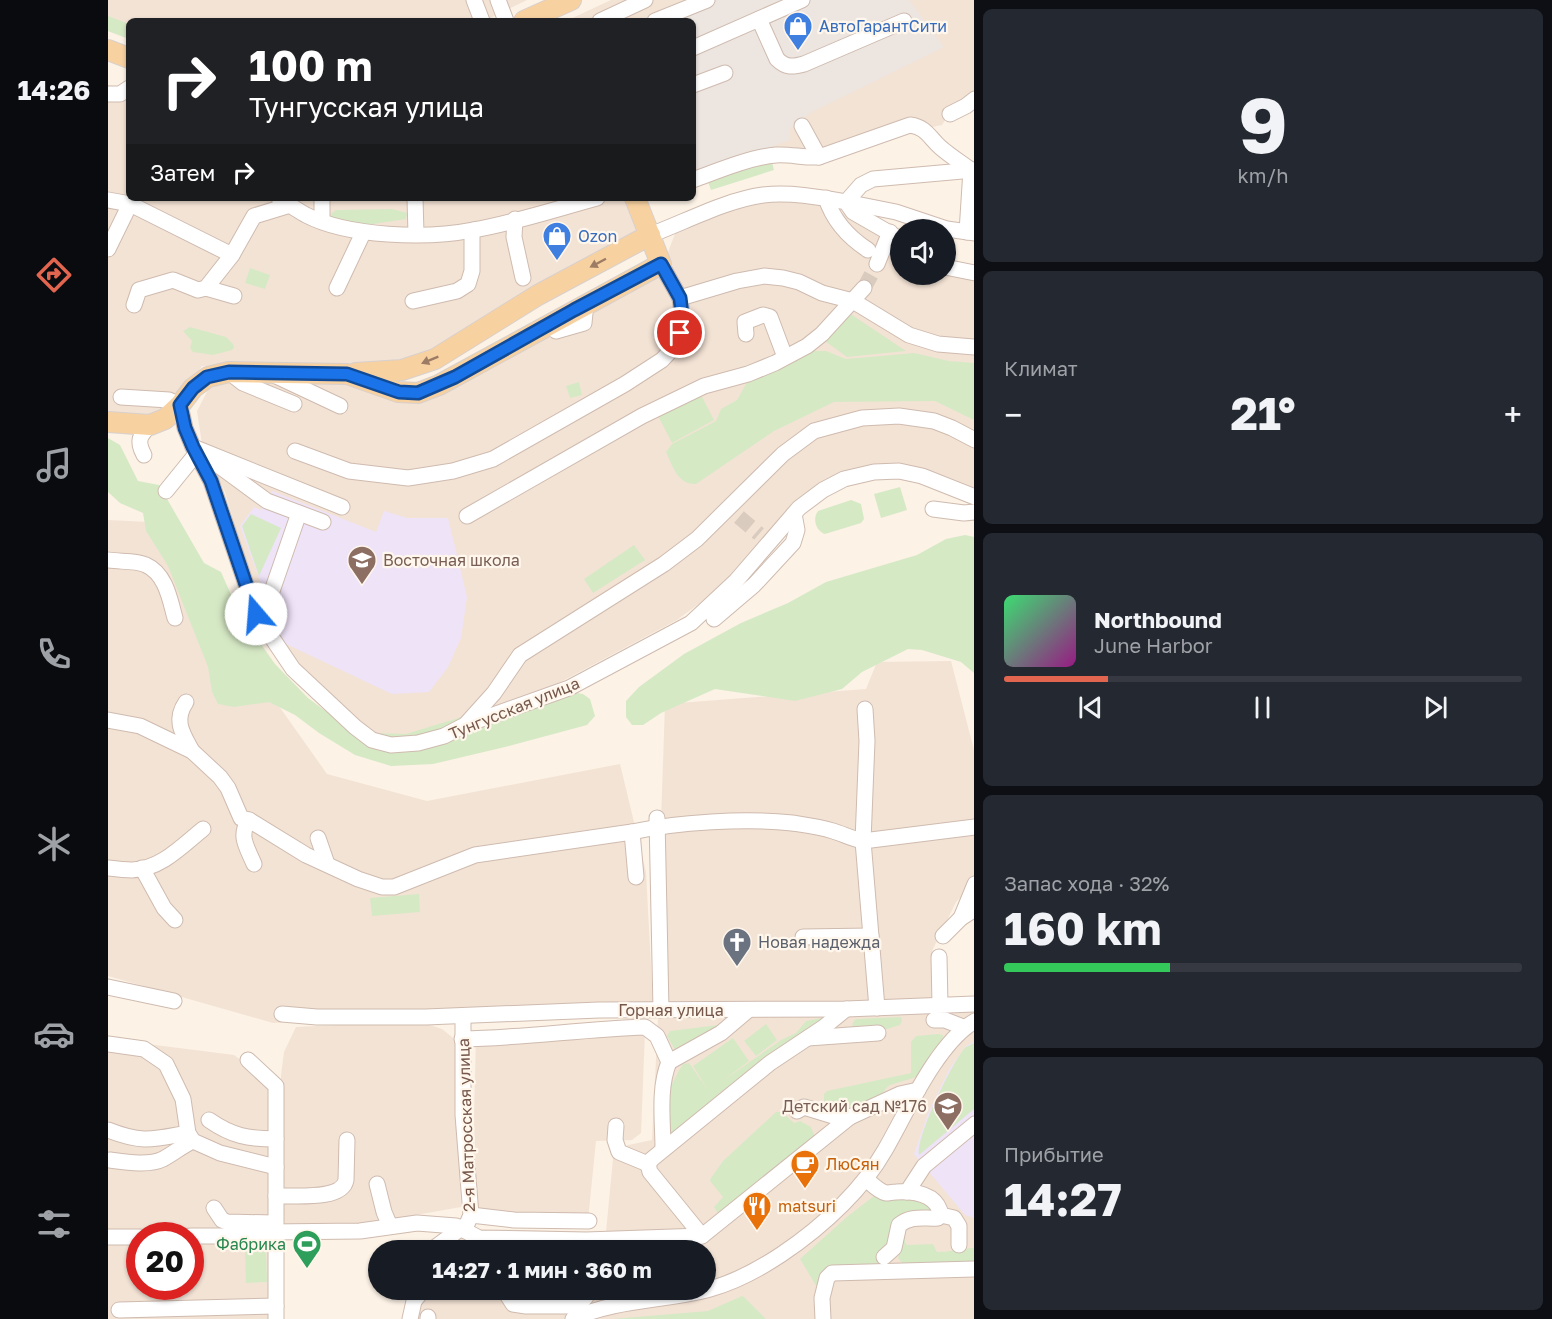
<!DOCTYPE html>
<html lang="ru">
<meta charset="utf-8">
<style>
body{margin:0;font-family:"Golos Text",sans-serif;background:#242831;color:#f1f3f6;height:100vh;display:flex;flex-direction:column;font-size:22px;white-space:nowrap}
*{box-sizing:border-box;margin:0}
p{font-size:20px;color:#9ea1a6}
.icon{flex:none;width:33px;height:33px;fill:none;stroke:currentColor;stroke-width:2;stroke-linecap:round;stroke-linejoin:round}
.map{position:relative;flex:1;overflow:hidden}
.side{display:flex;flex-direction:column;gap:9px;padding:9px;background:#0d0f14;width:578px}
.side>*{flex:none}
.hud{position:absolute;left:18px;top:18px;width:570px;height:183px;border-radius:9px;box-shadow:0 2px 4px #0004;background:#202124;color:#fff;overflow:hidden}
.buttons{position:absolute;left:782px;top:219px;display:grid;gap:12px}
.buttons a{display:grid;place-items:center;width:66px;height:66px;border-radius:50%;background:#171b24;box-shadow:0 2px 4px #0004;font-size:30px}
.speed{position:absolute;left:18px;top:1222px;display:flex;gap:12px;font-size:30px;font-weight:700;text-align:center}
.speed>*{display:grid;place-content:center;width:78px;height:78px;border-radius:50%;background:#171b24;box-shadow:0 2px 4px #0004;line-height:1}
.speed .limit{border:9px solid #d22;background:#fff;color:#111}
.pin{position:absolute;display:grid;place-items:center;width:51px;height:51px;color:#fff;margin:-26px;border:3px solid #fff;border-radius:50%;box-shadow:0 2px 6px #0007}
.me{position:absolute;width:66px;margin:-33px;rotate:342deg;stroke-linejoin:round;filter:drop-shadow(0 0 4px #0008)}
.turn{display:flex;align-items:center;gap:21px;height:126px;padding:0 24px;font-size:27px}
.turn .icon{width:78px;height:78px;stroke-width:2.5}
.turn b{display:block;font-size:42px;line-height:51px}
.then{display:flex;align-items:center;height:57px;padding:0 24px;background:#0003;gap:12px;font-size:22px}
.big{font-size:45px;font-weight:700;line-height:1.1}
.side .widget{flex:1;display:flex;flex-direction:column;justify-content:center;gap:9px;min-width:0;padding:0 21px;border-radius:9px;background:#242831}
.side .dial{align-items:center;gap:0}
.dial b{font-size:78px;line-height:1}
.song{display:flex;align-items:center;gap:18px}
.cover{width:72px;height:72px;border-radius:9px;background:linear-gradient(135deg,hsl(140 70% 55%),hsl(310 70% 35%))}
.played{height:6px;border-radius:3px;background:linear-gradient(90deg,#e2654f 20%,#363941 20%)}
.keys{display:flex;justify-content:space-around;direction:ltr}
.heat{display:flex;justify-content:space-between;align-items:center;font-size:33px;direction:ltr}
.charge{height:9px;border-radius:4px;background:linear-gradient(90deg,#34c759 32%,#363941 0)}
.trip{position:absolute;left:260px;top:1240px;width:348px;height:60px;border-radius:30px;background:#171b24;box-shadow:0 2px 4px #0004;font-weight:700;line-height:60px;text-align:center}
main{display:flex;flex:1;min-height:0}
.dock{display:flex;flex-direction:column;width:108px;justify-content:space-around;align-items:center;background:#090b0e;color:#9ea1a6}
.dock .icon{width:42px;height:42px}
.dock .on{color:#e2654f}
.dock b{font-size:27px;color:#f1f3f6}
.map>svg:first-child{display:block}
</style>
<main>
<nav class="dock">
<b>14:26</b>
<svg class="icon on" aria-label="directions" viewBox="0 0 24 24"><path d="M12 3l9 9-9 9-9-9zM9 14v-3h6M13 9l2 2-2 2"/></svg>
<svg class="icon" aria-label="music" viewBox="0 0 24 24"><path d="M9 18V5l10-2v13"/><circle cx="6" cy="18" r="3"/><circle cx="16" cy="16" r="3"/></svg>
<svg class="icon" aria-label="phone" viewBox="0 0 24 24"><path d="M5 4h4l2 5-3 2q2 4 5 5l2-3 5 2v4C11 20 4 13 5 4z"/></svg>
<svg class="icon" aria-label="climate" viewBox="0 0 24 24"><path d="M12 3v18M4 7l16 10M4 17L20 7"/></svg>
<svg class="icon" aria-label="car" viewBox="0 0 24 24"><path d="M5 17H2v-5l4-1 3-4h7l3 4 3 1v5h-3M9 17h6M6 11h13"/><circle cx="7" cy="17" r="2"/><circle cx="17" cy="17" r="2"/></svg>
<svg class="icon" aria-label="filters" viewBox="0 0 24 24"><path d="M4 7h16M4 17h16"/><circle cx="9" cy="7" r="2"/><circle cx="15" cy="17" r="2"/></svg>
</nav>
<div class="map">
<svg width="867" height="1319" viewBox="0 0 867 1319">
<rect width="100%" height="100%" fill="#fcf2e6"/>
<g fill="#f3e3d5" fill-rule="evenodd">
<polygon points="0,0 419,0 376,21 21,21 21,39 0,31"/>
<polygon points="503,0 866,0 866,98 839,117 834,125 585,178 585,21 458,21"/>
<polygon points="0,85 21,89 21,198 518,198 532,233 331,353 241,367 94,366 69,401 49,416 0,414"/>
<polygon points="656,201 715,204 763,226 792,245 792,274 866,276 866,493 816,472 735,475 624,579 569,620 430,694 331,732 265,737 188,665 152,611 117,492 94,444 89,411 101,388 120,382 348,382 557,260 568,231 625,207"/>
<polygon points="0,520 41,522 219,774 319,801 512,764 538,872 545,1004 362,1010 165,1023 0,976"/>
<polygon points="843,661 866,750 867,883 848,902 824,951 829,1003 560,1003 553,821 557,704 758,689 769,662"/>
<polygon points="866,1011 866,1319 307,1319 307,1290 597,1290 597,1251 328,1251 360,1229 498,1232 506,1148 544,1140 550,1018"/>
<polygon points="310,1021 334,1029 350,1042 353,1207 257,1224 172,1224 173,1075 176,1052 188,1027"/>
<polygon points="537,1032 533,1133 524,1140 488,1141 480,1220 369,1215 366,1118 368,1036"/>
<path d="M 0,1039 L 126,1055 L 146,1070 L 162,1085 L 163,1319 L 0,1319 ZM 32,1236 L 82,1236 L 82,1287 L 32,1287 Z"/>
</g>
<polygon fill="#ece5e0" points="603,0 801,0 836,47 702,113 681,129 682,140 585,175 585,21 554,21"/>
<g fill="#efe3f8">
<polygon points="164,491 268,532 276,511 299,518 340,518 359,597 353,638 340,667 321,692 284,694 176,643 169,628 132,526 146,507 153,510"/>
<polygon points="866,1042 866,1218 857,1215 806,1154 821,1111 842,1068 858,1046"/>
</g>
<g fill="#d6e9c5">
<polygon points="0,16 21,24 21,39 0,31"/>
<polygon points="663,159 666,170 603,190 599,179"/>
<polygon points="284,209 299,213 298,219 259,225 224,219 223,214 228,210"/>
<polygon points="142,268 162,275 157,289 137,283"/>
<polygon points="741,313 798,351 739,357 714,339"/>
<polygon points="82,327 118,337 125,344 126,348 124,350 105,355 85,352 82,348 84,341 75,331"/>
<path d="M 700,351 L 718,351 L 738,359 L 806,353 L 841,361 L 866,363 L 866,420 L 827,401 L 726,402 L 666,431 L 588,484 C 570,485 565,467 558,452 L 564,444 L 608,421 L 613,409 L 629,400 L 638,384 Z"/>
<polygon points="471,382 474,395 462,398 458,386"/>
<polygon points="592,393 606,420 564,443 550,416"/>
<polygon points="0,438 12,445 30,481 51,485 96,563 113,572 132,615 167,664 200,698 238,726 264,733 298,734 406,701 463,692 475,694 482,699 487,716 479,725 397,747 325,764 283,766 247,755 211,733 187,715 161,702 126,707 110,704 104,692 100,667 60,566 38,531 35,513 12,503 0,492"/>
<polygon points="792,487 799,510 773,518 766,494"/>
<path d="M 743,500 L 753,504 L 756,519 L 753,523 L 717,534 C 708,531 704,519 710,511 Z"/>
<polygon points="143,514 173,528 151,576 134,526"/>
<polygon points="857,535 866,537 866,673 853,662 814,650 800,649 754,672 734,689 687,701 607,689 553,713 535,725 524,725 518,717 518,701 531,687 576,654 633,623 680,603 718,582 809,555 838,539"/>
<polygon points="526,545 537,560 485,593 476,579"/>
<polygon points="311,894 312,912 264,916 262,898"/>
<polygon points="793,1017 794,1020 792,1025 779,1029 747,1030 744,1028 745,1022 748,1019"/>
<path d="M 713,1018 L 716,1019 L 562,1140 C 557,1103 555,1097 575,1064 L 581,1063 L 600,1090 L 585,1066 L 625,1038 L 641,1061 L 613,1082 L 673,1040 L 688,1033 L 698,1021 Z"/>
<polygon points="658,1024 669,1040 648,1056 636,1041"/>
<polygon points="610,1025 612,1026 567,1050 559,1036 562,1031"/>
<path d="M 830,1034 L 835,1035 L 834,1044 L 815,1075 L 782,1085 C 777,1088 776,1093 772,1096 C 755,1108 734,1114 716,1101 L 716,1094 L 719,1091 L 803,1073 L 803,1042 L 808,1036 Z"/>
<path d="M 866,1043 L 866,1109 L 811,1155 C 806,1141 845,1059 858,1047 C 858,1047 866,1043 866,1043 Z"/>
<polygon points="668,1112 674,1112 686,1123 692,1121 703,1127 707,1137 611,1215 606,1207 615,1197 602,1181 603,1178 615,1161"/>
<polygon points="766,1196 809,1196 825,1211 801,1214 773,1263 723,1268 710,1289 692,1259 740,1216"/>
<path d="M 797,1227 L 797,1242 L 799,1245 L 825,1244 L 829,1252 C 843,1252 853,1248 866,1248 L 866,1264 L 808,1266 L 794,1263 L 790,1258 Z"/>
<polygon points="158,1250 159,1282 138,1283 137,1251"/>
<polygon points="634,1296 636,1297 658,1319 504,1319 600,1311"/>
</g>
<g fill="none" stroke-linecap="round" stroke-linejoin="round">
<g stroke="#dacbbf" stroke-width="15" stroke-dasharray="15 8" stroke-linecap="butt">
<polyline points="756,288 769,264"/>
<polyline points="631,517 651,534"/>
</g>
<g stroke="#cfbbaf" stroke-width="17">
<g id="minor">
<polyline points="366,0 374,21"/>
<polyline points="390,0 398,21"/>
<path d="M 651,19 L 669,59 C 678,68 685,67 696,64 L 796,21"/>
<polyline points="492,21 537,0"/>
<polyline points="547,21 599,0"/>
<polyline points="585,48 694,0"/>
<polyline points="585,85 617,73"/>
<polyline points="0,94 12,94 21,88"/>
<polyline points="842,114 858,106 867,99"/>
<polyline points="694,126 711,157"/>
<path d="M 585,180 C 609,171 643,157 668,155 C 682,154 696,158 711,157 L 802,125 C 818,127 821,137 832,147 C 841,155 852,162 863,170 L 859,232"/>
<path d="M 171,198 C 180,204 189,210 198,215 C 240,237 319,239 365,230 C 406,223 448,209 489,198"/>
<polyline points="307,198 308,234"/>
<path d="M 718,198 C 725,220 740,237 760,250"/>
<polyline points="0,200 22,204 124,255 146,216 182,205"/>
<polyline points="738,202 753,185 765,179 866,170"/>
<polyline points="738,202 788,212 839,229 867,233"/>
<polyline points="407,219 406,237 415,278"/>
<polyline points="214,221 214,198"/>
<path d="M 542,235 C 577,222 618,200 655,195 C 683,192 710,197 738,202 L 745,212 L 792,239"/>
<polyline points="0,249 22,204"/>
<polyline points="553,264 572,298 629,281 656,276 675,278 691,282 714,293 745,301 801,335 830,344 867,347"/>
<polyline points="769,264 782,232"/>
<polyline points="837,267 867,273"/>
<polyline points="98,288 126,296"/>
<polyline points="229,288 255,233"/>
<polyline points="305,301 349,291 360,284 364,271 364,231"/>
<polyline points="26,305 31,290 65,280 90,290 98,288 124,255"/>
<polyline points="448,331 476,323 477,313 474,305"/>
<polyline points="638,334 637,322 655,315 662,317 677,357"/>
<polyline points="121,372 135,383 186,404"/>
<polyline points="164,374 232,406"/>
<polyline points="13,397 61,400 72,405 77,428 85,447 103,481 148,614 185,669 247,727 264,740 283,745 310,743 336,736 357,725 461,688 583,623 628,581 691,508 715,490 736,479 766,472 791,471 814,476 867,497"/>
<polyline points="85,447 234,507"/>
<polyline points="187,451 241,471 300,478 345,471 385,459 517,384 554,360 567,346 572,333 574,314 572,298"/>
<path d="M 36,455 C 28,440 32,436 42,425"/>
<polyline points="103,460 159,501 215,522"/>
<polyline points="58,491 88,454"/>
<polyline points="825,509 856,513 867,512"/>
<polyline points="359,516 534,416 596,386 640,374 667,363 699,346 714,334 756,288"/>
<path d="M 0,560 C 11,562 28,560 38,565 C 58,574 62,600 67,618"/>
<polyline points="164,591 191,513"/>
<polyline points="606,619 646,585 685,543 689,530 686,514"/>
<path d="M 78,702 C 65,721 75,734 84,751"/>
<polyline points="757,709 759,741 755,841 769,1008"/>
<path d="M 0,720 L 32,726 L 84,751 L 112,777 L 120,788 L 133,818 L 141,820 L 198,855 L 250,879 L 274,887 L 286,887 L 367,855 L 524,832 C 569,822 638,818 684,823 C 697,825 712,827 725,831 C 735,834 744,839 755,841 L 867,827"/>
<polyline points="359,723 386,693 412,655 556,564 589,539 675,454 706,431 754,418 791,416 826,421 844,428 867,440"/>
<polyline points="549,818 553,1010"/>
<path d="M 141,820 C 130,836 139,847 146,864"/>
<polyline points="524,832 528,877"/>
<polyline points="210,838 219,864"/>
<path d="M 0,868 C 8,869 16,870 24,870 C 53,869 74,846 95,829"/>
<polyline points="34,868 56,908 67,920"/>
<polyline points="853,918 867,884"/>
<polyline points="835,936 853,918 867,909"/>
<polyline points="695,937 763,936"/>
<polyline points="831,957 832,1005"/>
<polyline points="0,987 66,1001"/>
<polyline points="174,1014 209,1017 318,1017 491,1010 738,1009 867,1004"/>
<polyline points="826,1020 837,1020 855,1027"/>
<polyline points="700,1038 770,1033"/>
<path d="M 354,1039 C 415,1038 476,1029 537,1027 L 549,1036 L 561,1062 C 550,1089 555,1121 555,1149"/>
<polyline points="0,1044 36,1049 58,1064 75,1099 80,1133 85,1141 112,1153 168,1167"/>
<polyline points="140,1060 168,1086 168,1319"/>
<polyline points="561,1062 613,1033 639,1011"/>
<polyline points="689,1111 696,1107 732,1118 742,1117"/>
<path d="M 101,1120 C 124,1136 140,1139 168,1139"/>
<polyline points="508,1126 507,1140 511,1152 540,1164"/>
<path d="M 0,1130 C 35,1144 46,1139 80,1133"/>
<path d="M 2,1160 C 17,1162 41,1166 55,1159 C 66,1153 74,1146 85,1141"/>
<path d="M 758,1179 C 764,1184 770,1191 778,1193 C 781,1193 784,1192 788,1192 C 807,1191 829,1194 833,1215 L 830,1218 C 816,1219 804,1215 791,1225 L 786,1248 L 776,1257"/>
<polyline points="269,1184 276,1212 282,1226"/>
<polyline points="799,1192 816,1166 867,1124"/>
<path d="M 168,1196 C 186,1195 234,1201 238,1180 L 239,1140"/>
<polyline points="106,1208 114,1220 119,1222 165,1223"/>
<polyline points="363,1215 406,1220 481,1221"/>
<polyline points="833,1215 846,1218 851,1226 851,1245"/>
<polyline points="82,1236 131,1236 162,1232 252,1231 309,1223 348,1226 371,1238 478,1240 594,1236 742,1117 792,1094 810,1090"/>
<polyline points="594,1236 542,1172 540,1164 544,1159 662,1063 716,1027 738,1009"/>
<polyline points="0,1237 32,1237"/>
<polyline points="322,1251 359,1224 363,1215 355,1115 355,1016"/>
<polyline points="396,1290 405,1304 418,1306 466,1306 471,1304 478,1297 478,1290"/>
<polyline points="11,1310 168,1306"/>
<polyline points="302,1319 306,1301 315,1290"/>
<polyline points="320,1319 320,1317"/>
<path d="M 465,1319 C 507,1299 558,1301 602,1289 C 649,1276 701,1238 735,1204 C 752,1187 765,1171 777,1150 C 799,1112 829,1043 867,1021"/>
<polyline points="715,1319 714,1298 719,1278 724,1273 867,1269"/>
</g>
</g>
<g stroke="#d8d0cd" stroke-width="22">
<g id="major">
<polyline points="416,21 463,0"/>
<polyline points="0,50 21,58"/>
<polyline points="248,373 294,370 327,359 430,295 542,235"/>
<polyline points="0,422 42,425 57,419 72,405 85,388 100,377 121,372 239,374 290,392 310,393 331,385 553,264 527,198"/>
</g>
</g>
<use href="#minor" stroke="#fff" stroke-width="15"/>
<use href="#major" stroke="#f8d1a1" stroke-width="20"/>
</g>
<defs><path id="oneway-solid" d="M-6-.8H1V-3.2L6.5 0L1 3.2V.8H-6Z" transform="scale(1.5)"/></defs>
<g fill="#9c7c65">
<use href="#oneway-solid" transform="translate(490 263) rotate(152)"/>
<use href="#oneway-solid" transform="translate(322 360) rotate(158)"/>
</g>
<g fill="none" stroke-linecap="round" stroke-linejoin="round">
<g stroke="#114b97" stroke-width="15">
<polyline id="route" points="148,614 103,481 85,447 77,428 72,405 85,388 99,377 121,372 239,374 291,392 310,393 347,377 466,310 553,264 572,298 574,314 572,333"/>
</g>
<use href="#route" stroke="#1a73e8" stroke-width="10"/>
</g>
<defs>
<g id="shop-pin" transform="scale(1.5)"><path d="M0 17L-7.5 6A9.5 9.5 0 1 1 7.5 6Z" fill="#3f7fe0" stroke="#fff6ec"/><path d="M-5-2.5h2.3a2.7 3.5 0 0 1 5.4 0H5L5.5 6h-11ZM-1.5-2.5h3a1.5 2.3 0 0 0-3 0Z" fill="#fff"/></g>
<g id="school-pin" transform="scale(1.5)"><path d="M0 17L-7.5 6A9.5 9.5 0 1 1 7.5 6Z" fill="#8d6e63" stroke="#fff6ec"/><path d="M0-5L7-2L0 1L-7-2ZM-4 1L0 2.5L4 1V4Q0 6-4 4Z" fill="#fff"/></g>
<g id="church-pin" transform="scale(1.5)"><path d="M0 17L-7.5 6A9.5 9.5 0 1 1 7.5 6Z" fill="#6b7280" stroke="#fff6ec"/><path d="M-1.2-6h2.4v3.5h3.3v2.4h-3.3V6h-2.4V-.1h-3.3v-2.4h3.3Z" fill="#fff"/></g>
<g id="cafe-pin" transform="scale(1.5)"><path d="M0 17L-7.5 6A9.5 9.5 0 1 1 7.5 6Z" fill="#e8710a" stroke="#fff6ec"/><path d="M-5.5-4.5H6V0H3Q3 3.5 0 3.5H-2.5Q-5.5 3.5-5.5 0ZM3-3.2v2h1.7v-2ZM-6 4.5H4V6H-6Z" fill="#fff"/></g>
<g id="restaurant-pin" transform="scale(1.5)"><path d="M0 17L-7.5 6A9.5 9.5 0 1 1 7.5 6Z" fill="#e8710a" stroke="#fff6ec"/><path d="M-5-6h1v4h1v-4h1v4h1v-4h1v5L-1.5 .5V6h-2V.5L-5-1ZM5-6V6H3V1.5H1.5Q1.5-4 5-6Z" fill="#fff"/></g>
<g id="stadium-pin" transform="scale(1.5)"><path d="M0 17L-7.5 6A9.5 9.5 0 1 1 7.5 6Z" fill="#2e9e5b" stroke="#fff6ec"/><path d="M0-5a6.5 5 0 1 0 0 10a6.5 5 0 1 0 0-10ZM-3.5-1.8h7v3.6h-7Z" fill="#fff"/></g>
</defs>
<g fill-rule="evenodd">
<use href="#shop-pin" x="690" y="26"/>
<use href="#shop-pin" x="449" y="236"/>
<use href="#school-pin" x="254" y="560"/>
<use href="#church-pin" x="629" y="942"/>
<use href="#school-pin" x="840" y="1106"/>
<use href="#cafe-pin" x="697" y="1164"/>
<use href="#restaurant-pin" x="649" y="1206"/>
<use href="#stadium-pin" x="199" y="1244"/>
</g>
<g text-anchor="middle" stroke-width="4.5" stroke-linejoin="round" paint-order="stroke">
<g font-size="16" fill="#366cbe" stroke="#fff6ec" text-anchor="start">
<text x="711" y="32">АвтоГарантСити</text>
<text x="470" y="242">Ozon</text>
</g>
<g font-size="16" fill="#785e54" stroke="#fff6ec" text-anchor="start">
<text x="275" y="566">Восточная школа</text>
<text x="819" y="1112" text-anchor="end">Детский сад №176</text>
</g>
<g font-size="16" fill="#75574b" stroke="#fff6ec">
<text transform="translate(406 708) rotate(-22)" y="6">Тунгусская улица</text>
<text x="563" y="1016">Горная улица</text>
<text transform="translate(358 1125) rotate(-92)" y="6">2-я Матросская улица</text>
</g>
<g font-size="16" fill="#5b616d" stroke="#fff6ec" text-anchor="start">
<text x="650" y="948">Новая надежда</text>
</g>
<g font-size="16" fill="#c56008" stroke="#fff6ec" text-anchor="start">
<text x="718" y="1170">ЛюСян</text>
<text x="670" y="1212">matsuri</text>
</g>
<g font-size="16" fill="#27864d" stroke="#fff6ec" text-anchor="end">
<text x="178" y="1250">Фабрика</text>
</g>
</g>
</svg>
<div class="buttons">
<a><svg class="icon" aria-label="sound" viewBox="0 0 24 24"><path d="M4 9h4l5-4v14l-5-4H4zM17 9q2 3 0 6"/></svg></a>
</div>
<div class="speed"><div class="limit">20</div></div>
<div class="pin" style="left:572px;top:333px;background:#d93025"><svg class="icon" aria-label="arrive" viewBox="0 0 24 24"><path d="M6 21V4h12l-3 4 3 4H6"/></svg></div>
<svg class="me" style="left:148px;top:614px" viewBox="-20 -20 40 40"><circle r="19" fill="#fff"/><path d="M0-13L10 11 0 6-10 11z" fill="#1a73e8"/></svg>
<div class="trip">14:27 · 1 мин · 360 m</div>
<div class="hud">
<div class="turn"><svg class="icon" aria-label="right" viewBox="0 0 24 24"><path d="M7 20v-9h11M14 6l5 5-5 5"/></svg><div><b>100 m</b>Тунгусская улица</div></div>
<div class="then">Затем<svg class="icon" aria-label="right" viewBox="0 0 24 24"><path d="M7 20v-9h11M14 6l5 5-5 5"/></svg></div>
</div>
</div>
<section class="side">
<div class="widget dial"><b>9</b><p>km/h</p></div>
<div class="widget"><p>Климат</p>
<div class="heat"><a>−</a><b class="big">21°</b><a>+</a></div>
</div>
<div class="widget">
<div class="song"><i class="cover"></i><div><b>Northbound</b><p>June Harbor</p></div></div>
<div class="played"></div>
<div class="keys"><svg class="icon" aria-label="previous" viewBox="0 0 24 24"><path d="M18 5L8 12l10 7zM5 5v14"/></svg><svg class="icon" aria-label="pause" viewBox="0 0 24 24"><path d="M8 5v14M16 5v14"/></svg><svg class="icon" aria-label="next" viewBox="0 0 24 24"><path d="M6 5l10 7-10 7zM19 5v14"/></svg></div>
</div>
<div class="widget"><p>Запас хода · 32%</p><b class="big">160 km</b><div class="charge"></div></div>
<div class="widget"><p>Прибытие</p><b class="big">14:27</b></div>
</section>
</main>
